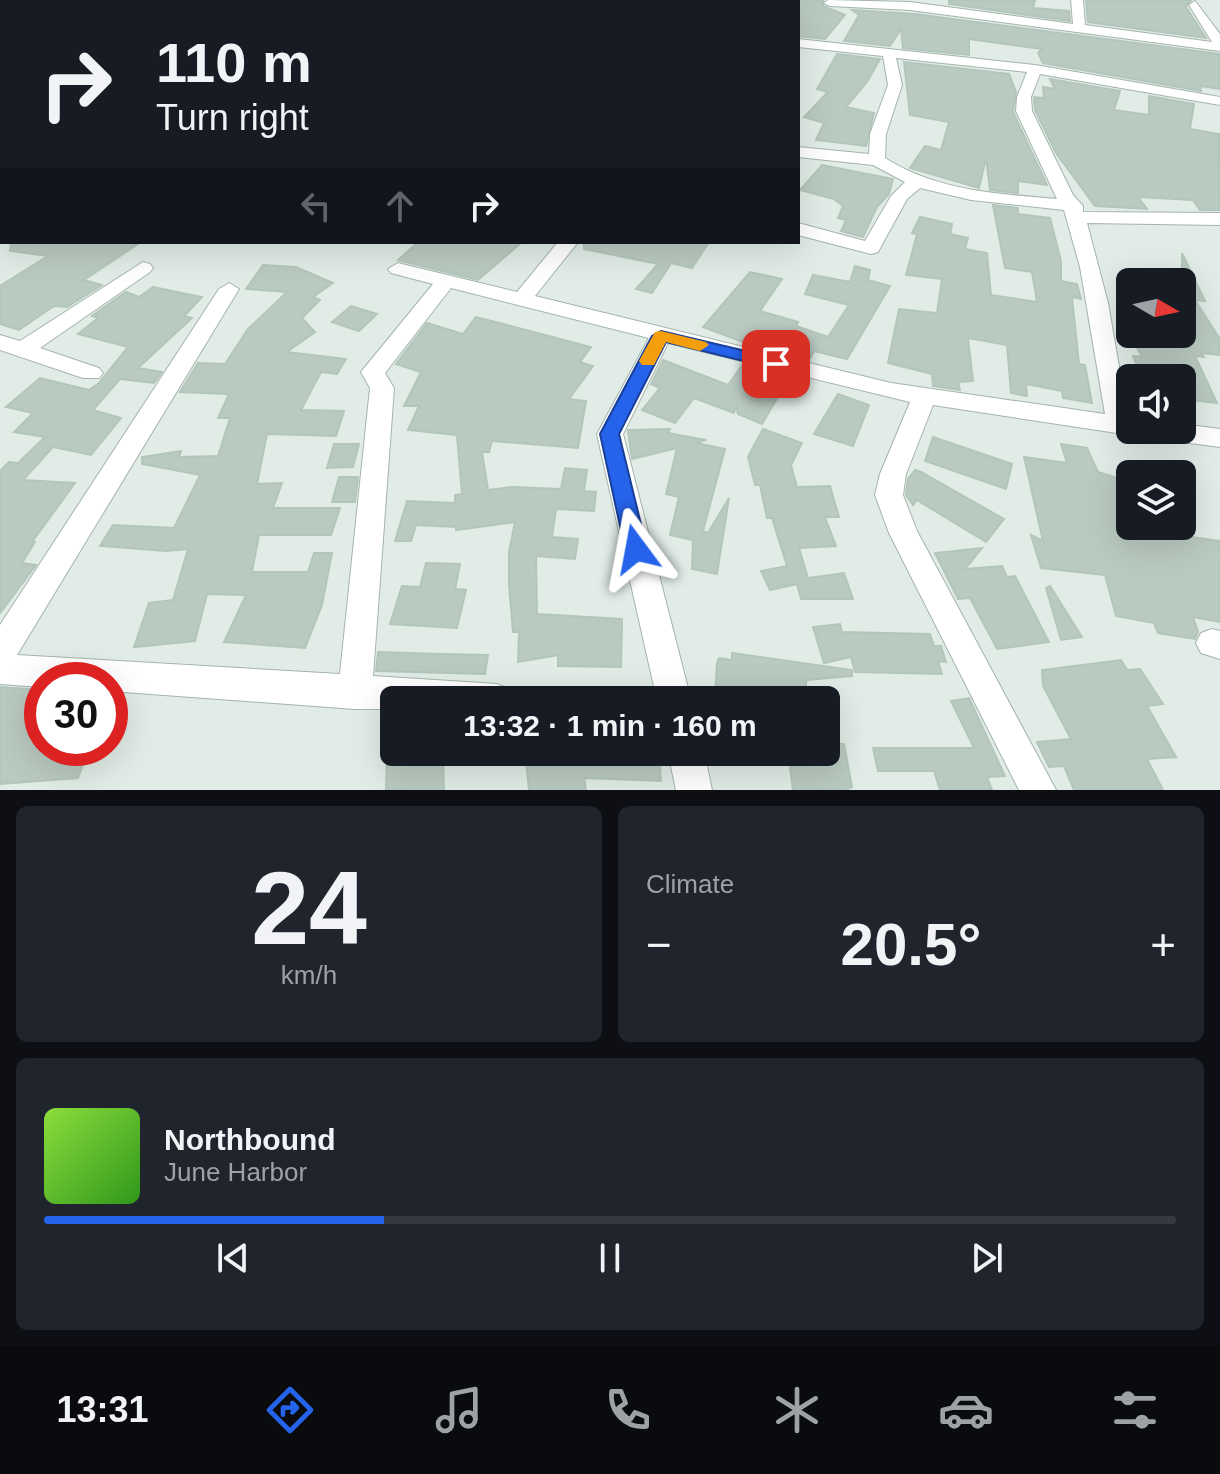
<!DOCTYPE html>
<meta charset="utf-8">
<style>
body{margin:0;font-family:Helvetica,sans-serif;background:#20242c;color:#f1f3f6;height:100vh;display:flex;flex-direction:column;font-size:30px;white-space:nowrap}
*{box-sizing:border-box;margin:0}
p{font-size:26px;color:#9ea1a6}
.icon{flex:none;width:44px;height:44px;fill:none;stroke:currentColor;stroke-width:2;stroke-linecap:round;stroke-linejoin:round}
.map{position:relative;height:790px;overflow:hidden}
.sheet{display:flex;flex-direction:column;gap:16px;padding:16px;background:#0d0f14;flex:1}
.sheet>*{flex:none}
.guide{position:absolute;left:0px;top:0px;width:800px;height:244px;box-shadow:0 8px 32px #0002;background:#171b24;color:#f1f3f6;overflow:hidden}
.needle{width:52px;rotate:99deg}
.fabs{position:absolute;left:1116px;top:268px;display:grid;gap:16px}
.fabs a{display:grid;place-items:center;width:80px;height:80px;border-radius:12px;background:#171b24;box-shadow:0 8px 32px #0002;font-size:40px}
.speed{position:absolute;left:24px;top:662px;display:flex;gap:16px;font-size:40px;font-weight:700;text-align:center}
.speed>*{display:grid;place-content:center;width:104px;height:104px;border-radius:50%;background:#171b24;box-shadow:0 8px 32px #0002;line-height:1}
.speed .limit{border:12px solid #d22;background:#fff;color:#111}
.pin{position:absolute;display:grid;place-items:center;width:68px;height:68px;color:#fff;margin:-34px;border-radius:16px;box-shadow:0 4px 12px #0006}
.me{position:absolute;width:88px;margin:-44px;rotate:347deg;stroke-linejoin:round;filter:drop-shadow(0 0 6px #0008)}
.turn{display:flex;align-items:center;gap:28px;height:168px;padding:0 24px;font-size:36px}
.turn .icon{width:104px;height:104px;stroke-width:2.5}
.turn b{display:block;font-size:56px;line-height:68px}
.lanes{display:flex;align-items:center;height:76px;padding:0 24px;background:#0003;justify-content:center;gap:40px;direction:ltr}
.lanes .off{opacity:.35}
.big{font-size:60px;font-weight:800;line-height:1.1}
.sheet .card{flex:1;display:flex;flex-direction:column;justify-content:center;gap:12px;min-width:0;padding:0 28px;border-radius:12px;background:#20242c}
.sheet .dial{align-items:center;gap:0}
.dial b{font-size:104px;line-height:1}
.song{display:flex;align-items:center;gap:24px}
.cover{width:96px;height:96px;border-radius:12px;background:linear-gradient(135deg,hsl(90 70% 55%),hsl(110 70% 35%))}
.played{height:8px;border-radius:4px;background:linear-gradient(90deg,#2563eb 30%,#363941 30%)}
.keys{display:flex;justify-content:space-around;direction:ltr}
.heat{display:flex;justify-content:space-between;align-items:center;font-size:44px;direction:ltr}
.sheet .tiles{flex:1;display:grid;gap:16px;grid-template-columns:1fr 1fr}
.card:last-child{grid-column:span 2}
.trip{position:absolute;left:380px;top:686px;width:460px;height:80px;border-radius:12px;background:#171b24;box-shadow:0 8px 32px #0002;font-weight:800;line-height:80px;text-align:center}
.tabs{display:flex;height:128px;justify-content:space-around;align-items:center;background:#090b0e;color:#9ea1a6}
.tabs .icon{width:56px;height:56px}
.tabs .on{color:#2563eb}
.tabs b{font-size:36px;color:#f1f3f6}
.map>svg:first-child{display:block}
</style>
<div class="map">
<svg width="1220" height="790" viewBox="0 0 1220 790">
<rect width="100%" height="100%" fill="#e1ece6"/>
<g fill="#b9cac1" stroke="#b3c6bc" stroke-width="2">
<polygon points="798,0 823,0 823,6 845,15 825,39 798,36"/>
<polygon points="949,0 1035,0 1033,8 1069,11 1070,21 949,4"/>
<polygon points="1086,0 1191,0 1186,7 1206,38 1088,22"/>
<polygon points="852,10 915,14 1220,54 1220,89 1200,86 1201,91 1043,63 1038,53 1042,49 969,39 969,55 903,48 901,29 890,46 844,41 859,15"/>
<polygon points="837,54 880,59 867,82 846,107 874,113 866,146 816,140 824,123 804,117 828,92 817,89"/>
<polygon points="904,62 1009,74 1016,92 1013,112 1047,185 1018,181 1018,193 990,190 986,158 979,188 910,168 925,146 941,150 949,122 910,115"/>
<polygon points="1050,79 1120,91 1114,110 1149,115 1149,96 1194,104 1190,129 1219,134 1220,210 1200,210 1193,200 1138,197 1147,209 1095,206 1056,153 1035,110 1034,97 1044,98 1043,87 1055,89"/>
<polygon points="822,165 893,179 889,194 877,207 863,237 841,231 846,220 838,218 843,206 834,199 800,190"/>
<polygon points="993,205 1018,208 1018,214 1050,218 1061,261 1061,281 1077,284 1081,299 1072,297 1079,364 1085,365 1092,403 1063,398 1062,391 1026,384 1027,396 1011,393 1007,345 968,338 973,381 958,382 960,390 933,386 932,374 888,363 899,309 937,313 942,279 906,275 917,234 912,233 920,217 952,224 950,234 968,238 965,249 987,253 991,295 1037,302 1032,272 1005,268"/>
<polygon points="11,242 141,242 84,280 102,285 67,307 54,306 19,330 0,324 0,286 48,256 10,251"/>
<polygon points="418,242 522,242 478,280 398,260"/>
<polygon points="584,242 709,242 692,268 671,263 652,293 636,289 658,264 584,249"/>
<polygon points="1182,253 1205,301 1195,300 1220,339 1220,355 1201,353 1204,357 1195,356 1217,403 1184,399 1182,378 1142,378 1133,356 1142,357 1130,334 1182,336"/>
<polygon points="263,265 296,267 333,283 313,297 320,300 302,318 315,332 287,352 346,359 337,374 321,372 301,410 344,411 336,436 267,434 257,484 282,483 273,508 340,508 331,535 259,535 252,572 308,572 314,553 332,553 322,605 305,648 224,642 246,595 207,594 195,641 134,647 149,603 173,600 188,549 166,551 100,546 113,525 174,528 200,475 142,464 142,457 181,451 179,457 218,456 230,418 218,418 229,394 180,392 198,363 225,364 248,329 287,292 246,289"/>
<polygon points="855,266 870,270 868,280 890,286 847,359 814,351 810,358 756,338 751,345 703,327 750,272 782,279 760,311 798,322 796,326 828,337 849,305 805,294 813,275 850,282"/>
<polygon points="153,287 202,297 184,316 192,318 138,368 162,372 154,383 120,379 93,410 121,418 91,455 53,447 23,480 75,483 32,542 35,542 22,563 36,565 0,613 0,471 9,462 18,463 45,437 14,432 33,413 6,407 40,378 89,390 99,383 128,347 78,334 98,318 92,316 126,292 139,297"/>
<polygon points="351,306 377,314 359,331 332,322"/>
<polygon points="476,317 591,347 580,362 593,366 569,399 586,401 578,448 492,441 489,452 482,452 488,490 512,487 561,489 565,468 587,470 584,491 596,492 594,511 556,509 552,537 578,539 575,559 536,556 537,614 622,619 621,667 558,666 558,655 518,662 519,632 513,632 509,585 509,552 515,522 456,530 456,527 416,525 411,541 395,541 407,501 455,503 455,495 462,494 457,435 408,430 419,406 404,406 421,372 396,364 427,323 463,334"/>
<polygon points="663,360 728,385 743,364 746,365 744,374 783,388 762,424 738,414 736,406 734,413 694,398 675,423 642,410 660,388 651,384"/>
<polygon points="838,394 869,405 853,446 814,434"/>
<polygon points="670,429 668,433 706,440 696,443 725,449 703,531 708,533 729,498 717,574 692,569 693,540 670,535 679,497 666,494 677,448 632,459 628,430"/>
<polygon points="763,429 802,443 791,465 797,487 830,486 839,517 825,517 836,546 799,548 808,578 844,573 853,599 801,599 797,584 770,590 761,571 787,566 772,518 767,518 760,485 755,485 748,457"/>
<polygon points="933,437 1012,464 1006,489 925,461"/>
<polygon points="334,444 359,444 353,467 327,468"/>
<polygon points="1061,444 1087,448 1098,472 1130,482 1130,496 1116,494 1124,526 1182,526 1185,536 1220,541 1220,622 1193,617 1198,632 1195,639 1158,633 1154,623 1116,616 1105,575 1041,568 1031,535 1043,541 1024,457 1067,463"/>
<polygon points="915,470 921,472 1004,519 986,542 917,500 913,505 906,495 908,479"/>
<polygon points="339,477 358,477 355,502 332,502"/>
<polygon points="982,548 965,569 1002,566 1007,577 1015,576 1049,642 997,649 970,598 958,599 935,553"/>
<polygon points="426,563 460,564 455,589 466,590 457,628 390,624 402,586 420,587"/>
<polygon points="1050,586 1082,637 1061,640 1046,588"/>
<polygon points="840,624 842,632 930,634 934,646 941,646 946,662 938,661 942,674 855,672 851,657 824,663 813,627"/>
<polygon points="378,652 443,654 488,655 485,674 376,671"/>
<polygon points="732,653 852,670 852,676 806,680 806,700 715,697 717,663 719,658 732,660"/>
<polygon points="1121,660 1127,670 1140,669 1163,704 1147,706 1176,757 1147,759 1163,790 1074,790 1064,766 1049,767 1037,742 1071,739 1043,686 1042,670"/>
<polygon points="0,687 42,690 42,749 89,748 78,778 0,784"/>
<polygon points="969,698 1005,776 987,777 992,790 940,790 934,771 878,771 873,748 974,748 951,701"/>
<polygon points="826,743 844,744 852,787 846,790 793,790 788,752 826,752"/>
<polygon points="387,752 443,752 444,790 386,790"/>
<polygon points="525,752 659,752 661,781 584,778 586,790 529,790"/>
</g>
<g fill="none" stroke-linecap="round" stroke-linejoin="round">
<g stroke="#a4b4ac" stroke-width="2">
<g id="minor">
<polygon points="284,0 296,0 283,2"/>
<polygon points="394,0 406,0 407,2 395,2"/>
<polygon points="465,0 477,0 479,2 467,2"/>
<polygon points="578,0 590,0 591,2 579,2"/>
<polygon points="828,0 910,2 1073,24 1071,0 1083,0 1085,25 1212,42 1189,5 1195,1 1220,34 1220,51 910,10 830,6 824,3"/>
<path d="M 798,39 L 1035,65 L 1220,97 L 1220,105 L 1040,74 L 1031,97 L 1032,111 L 1073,195 L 1083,206 L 1083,212 L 1220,213 L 1220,225 L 1087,223 L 1108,303 L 1130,430 L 1139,432 L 1130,435 L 933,405 L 906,474 L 903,495 L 917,531 L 1056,790 L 1019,790 L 889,533 L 875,495 L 880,474 L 910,402 L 668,343 L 623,434 L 691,700 L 657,700 L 597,434 L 649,338 L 451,288 L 385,373 L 394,388 L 373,676 L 497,684 L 509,689 L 514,700 L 394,700 L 394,709 L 355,709 L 110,691 L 110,680 L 42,680 L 42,687 L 0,684 L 0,625 L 219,289 L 229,283 L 239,289 L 17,655 L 340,674 L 370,388 L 361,372 L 433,284 L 391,273 L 388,269 L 398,263 L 517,292 L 558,242 L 578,242 L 535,296 L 891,383 L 1105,414 L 1080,267 L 1064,210 L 971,200 L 920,188 L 907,199 L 878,252 L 871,254 L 798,235 L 798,223 L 865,241 L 891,196 L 905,182 L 873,165 L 798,157 L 798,147 L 869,154 L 870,134 L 888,85 L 883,56 L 798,47 ZM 896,58 L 1027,72 L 1017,97 L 1016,111 L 1057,199 C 998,194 937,191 885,158 L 886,134 L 902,85 Z"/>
<polygon points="2,51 2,61 0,61 0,52"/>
<polygon points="143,262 150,264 153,268 150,272 40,348 99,368 103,373 99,378 83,378 0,350 0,335 20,341"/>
<polygon points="1182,424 1220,429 1220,447 1160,439 1151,436 1147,430 1182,430"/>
<polygon points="1212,629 1220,631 1220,659 1201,653 1196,643 1201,633"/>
<polygon points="668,752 704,752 712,790 676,790"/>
</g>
</g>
<use href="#minor" fill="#fff" fill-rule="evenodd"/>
</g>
<polygon fill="#2563eb" stroke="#184099" stroke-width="2" points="661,331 776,358 785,364 776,369 666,342 619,434 647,549 644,556 629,556 625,549 600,434 652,336"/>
<polygon fill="#f59e0b" points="661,331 706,342 709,345 700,351 666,342 654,365 642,365 639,361 655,332"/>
</svg>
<div class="fabs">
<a><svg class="needle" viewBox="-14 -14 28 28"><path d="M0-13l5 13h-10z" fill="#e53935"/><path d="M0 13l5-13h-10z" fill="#9ea1a6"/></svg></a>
<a><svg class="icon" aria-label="sound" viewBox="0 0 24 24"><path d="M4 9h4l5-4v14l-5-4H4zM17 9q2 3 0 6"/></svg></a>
<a><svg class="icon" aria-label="layers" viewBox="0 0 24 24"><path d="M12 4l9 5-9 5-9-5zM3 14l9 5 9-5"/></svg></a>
</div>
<div class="speed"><div class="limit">30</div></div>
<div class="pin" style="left:776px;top:364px;background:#d93025"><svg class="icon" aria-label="arrive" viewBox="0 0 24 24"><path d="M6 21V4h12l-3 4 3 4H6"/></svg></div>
<svg class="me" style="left:636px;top:549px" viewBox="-20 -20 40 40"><path d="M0-17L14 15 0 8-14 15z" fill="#2563eb" stroke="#fff" stroke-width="4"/></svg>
<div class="trip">13:32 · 1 min · 160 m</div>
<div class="guide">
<div class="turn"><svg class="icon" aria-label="right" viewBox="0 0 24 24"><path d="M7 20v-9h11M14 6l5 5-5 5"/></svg><div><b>110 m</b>Turn right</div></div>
<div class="lanes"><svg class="icon off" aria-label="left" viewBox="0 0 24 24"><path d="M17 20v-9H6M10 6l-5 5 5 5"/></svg><svg class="icon off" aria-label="ahead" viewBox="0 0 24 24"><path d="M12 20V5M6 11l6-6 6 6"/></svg><svg class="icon" aria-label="right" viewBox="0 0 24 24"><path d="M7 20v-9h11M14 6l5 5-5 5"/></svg></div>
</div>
</div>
<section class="sheet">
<div class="tiles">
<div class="card dial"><b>24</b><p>km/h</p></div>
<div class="card"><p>Climate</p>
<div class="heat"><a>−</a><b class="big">20.5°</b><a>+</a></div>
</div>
<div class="card">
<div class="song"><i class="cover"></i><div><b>Northbound</b><p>June Harbor</p></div></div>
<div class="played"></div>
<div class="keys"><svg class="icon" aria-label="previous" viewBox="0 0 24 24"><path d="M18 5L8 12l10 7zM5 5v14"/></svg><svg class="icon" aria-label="pause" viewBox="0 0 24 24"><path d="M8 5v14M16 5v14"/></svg><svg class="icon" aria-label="next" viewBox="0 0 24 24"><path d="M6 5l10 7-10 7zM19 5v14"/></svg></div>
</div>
</div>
</section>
<nav class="tabs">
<b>13:31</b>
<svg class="icon on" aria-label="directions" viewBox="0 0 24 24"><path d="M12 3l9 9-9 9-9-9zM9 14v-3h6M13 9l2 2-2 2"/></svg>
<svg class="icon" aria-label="music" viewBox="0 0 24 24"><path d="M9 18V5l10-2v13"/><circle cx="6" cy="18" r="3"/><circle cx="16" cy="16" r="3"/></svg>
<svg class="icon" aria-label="phone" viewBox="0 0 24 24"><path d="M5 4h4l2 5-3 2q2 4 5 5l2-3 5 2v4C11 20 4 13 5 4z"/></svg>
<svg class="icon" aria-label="climate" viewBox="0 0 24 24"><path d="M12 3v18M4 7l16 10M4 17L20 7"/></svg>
<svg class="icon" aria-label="car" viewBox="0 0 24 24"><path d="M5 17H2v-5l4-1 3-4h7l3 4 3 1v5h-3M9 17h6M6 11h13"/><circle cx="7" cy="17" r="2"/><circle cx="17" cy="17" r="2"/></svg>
<svg class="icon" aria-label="filters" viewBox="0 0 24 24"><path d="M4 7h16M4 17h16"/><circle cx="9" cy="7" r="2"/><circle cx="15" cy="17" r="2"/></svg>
</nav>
